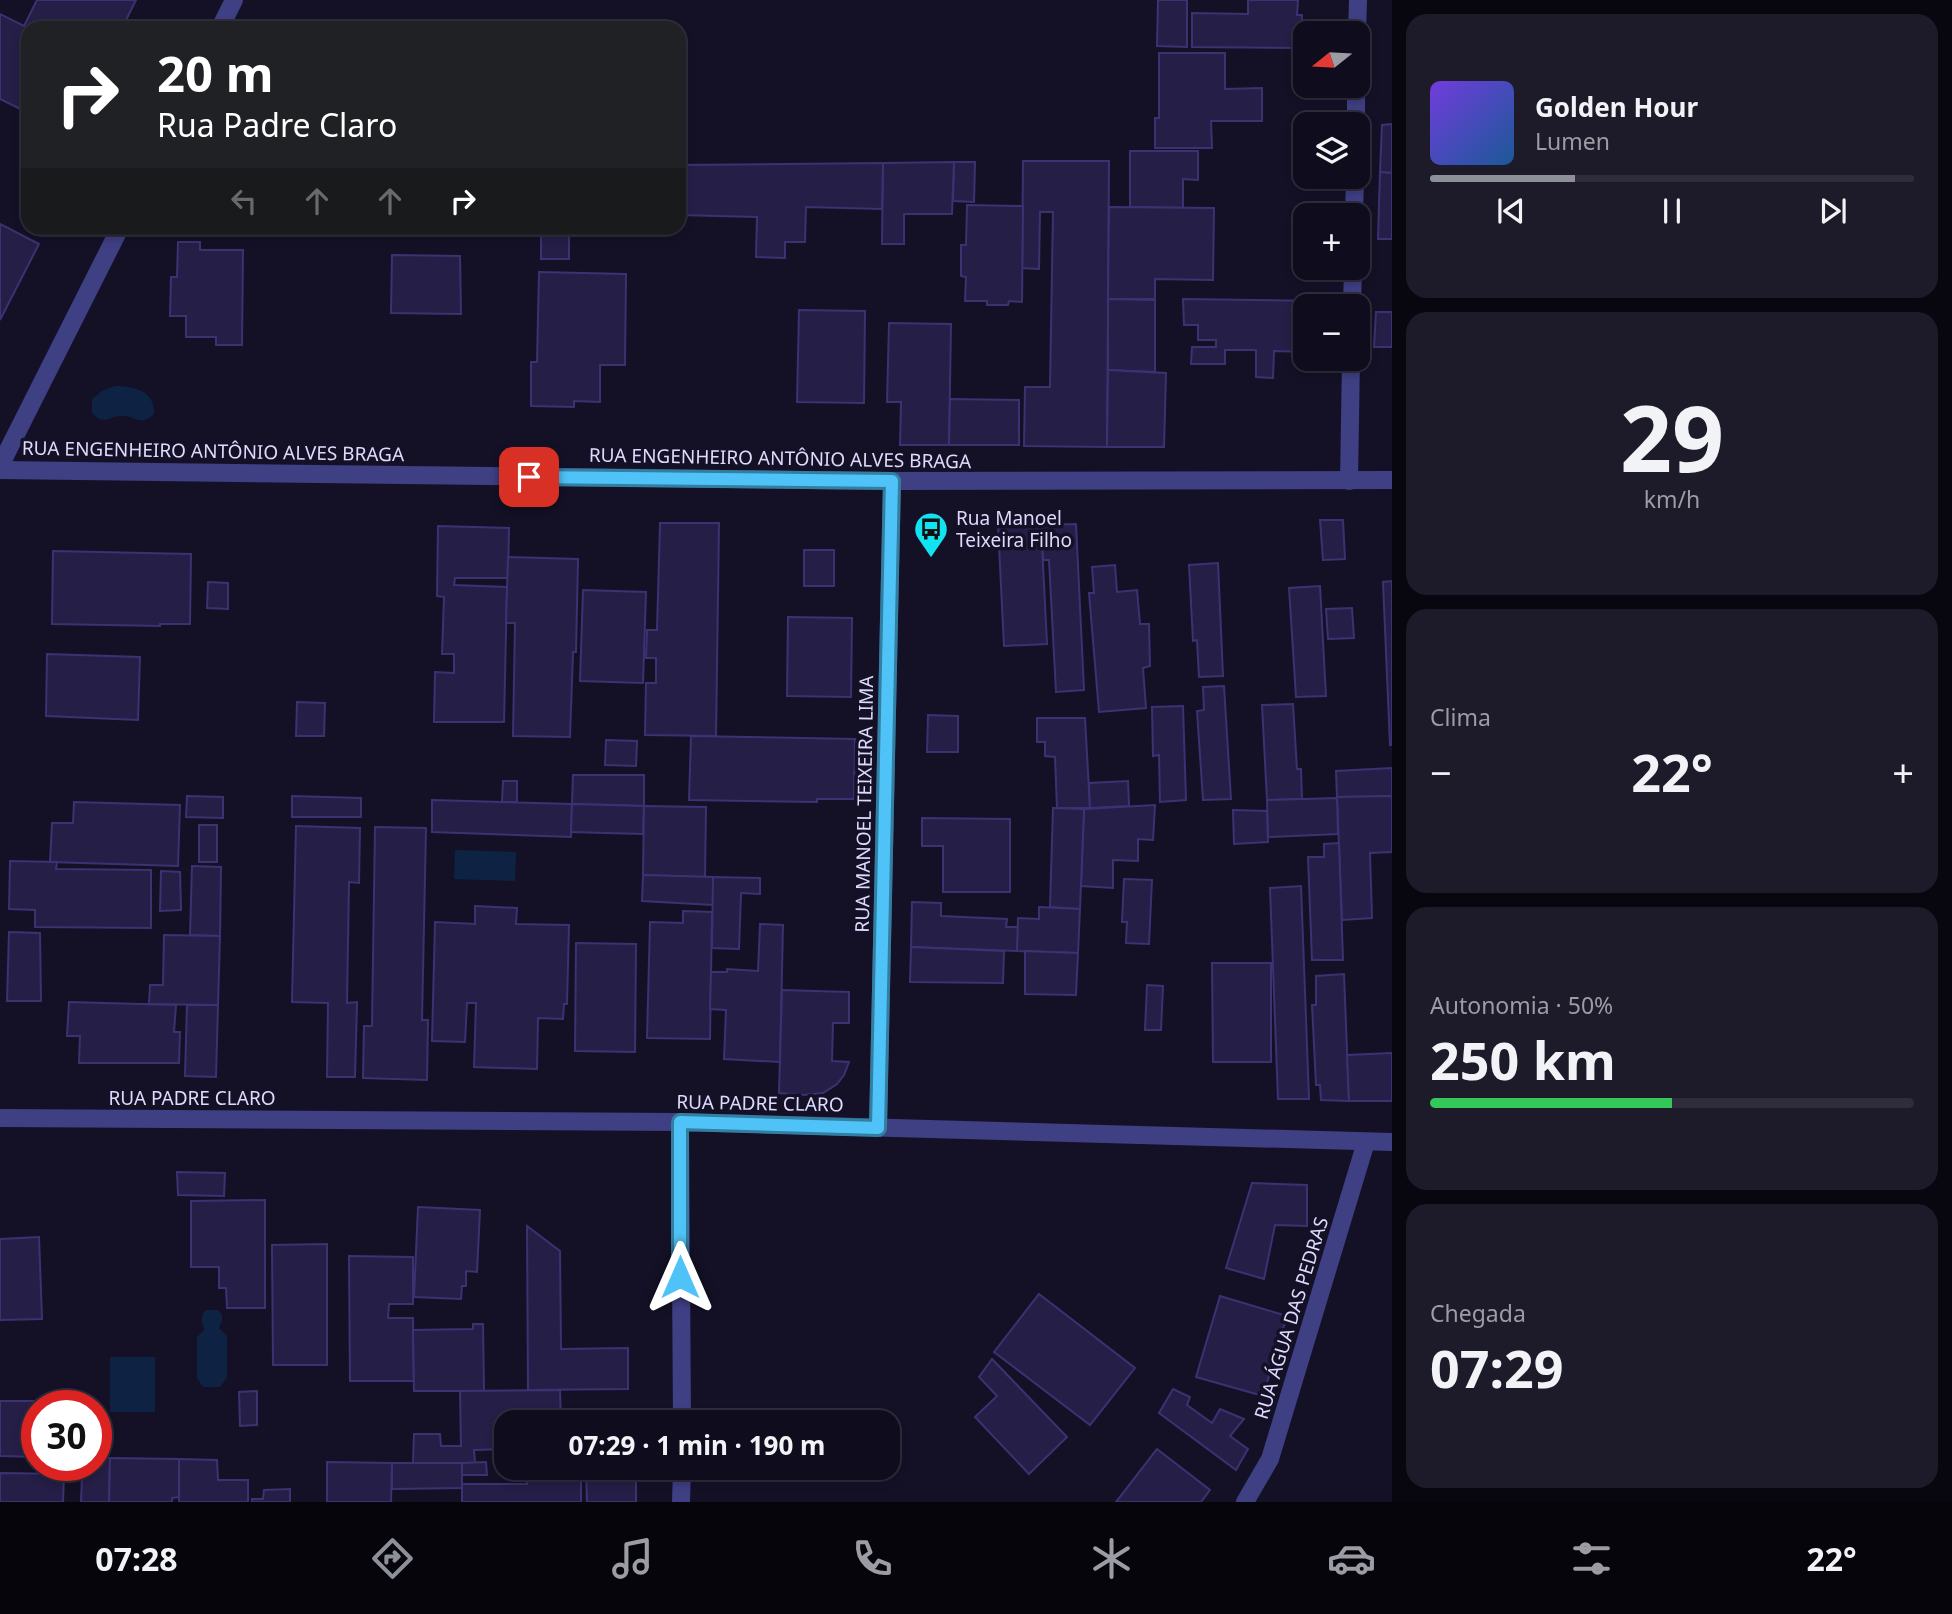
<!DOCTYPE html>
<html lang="pt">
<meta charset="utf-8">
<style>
body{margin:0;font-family:"Noto Sans",sans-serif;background:#1d1b2a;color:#f1f3f6;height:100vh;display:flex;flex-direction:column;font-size:26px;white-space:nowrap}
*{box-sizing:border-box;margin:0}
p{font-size:23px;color:#9b9ca4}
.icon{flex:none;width:38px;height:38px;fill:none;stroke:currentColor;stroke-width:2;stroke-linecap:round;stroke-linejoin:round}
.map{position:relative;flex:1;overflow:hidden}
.drawer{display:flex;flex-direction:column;gap:14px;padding:14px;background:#080710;width:560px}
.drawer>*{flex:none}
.banner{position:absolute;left:21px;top:21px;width:665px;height:214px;border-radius:21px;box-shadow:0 4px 10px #0003,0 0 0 2px #2f2d3b;background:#202124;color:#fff;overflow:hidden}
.needle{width:46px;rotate:252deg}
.controls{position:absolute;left:1293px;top:21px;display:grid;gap:14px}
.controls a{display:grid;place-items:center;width:77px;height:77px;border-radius:14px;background:#0f0d1d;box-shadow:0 4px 10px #0003,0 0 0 2px #2f2d3b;font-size:35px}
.speed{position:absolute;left:21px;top:1390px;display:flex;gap:14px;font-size:35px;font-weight:700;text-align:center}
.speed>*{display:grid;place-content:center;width:91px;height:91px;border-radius:50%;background:#0f0d1d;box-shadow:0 4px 10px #0003,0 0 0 2px #2f2d3b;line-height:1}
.speed .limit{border:10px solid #d22;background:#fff;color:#111}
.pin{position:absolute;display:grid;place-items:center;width:60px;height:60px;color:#fff;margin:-30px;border-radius:14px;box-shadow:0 4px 10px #0006}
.me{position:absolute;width:77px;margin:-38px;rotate:0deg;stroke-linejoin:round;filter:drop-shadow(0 0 5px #0008)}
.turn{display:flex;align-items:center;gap:24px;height:147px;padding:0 21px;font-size:32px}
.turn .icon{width:91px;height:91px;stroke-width:2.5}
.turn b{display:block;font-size:49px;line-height:60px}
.lanes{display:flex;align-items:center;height:66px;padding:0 21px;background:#0003;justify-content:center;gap:35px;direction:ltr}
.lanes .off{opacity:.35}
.big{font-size:52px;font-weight:700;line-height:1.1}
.drawer .card{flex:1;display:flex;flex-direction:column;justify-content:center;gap:10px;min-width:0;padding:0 24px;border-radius:21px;background:#1d1b2a}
.drawer .dial{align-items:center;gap:0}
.dial b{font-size:91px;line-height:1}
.song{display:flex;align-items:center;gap:21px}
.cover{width:84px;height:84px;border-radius:10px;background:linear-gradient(135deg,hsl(260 70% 55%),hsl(210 70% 35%))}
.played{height:7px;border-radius:4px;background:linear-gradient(90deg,#8c9099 30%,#2f2d3b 30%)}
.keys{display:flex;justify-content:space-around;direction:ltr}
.heat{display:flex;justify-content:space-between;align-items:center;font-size:38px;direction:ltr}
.charge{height:10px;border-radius:5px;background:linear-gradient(90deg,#34c759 50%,#2f2d3b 0)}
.trip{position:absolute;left:494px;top:1410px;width:406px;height:70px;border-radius:21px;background:#0f0d1d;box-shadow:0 4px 10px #0003,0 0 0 2px #2f2d3b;font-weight:700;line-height:70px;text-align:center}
.menu{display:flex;height:112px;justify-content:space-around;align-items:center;background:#06050c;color:#9b9ca4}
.menu .icon{width:49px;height:49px}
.menu .selected{color:#8c9099}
.menu b{font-size:32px;color:#f1f3f6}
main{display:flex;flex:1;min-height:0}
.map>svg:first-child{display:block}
</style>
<main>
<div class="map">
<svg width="1392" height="1502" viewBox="0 0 1392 1502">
<rect width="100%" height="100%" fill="#141127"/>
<g fill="#0e2344">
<path d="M 115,386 C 134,386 155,391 154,414 C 140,427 137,416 123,416 C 108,415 106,427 92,413 L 92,399 L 102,391 Z"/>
<polygon points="455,850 516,852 515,881 454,879"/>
<path d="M 206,1310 L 218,1310 C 225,1316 222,1321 219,1328 L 227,1336 L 227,1377 L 220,1387 L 203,1387 L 197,1378 L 197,1337 L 205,1329 C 201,1323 200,1315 206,1310 Z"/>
<rect x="110" y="1357" width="45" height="55"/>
</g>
<g fill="#251e47" stroke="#3c3272" stroke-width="2">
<polygon points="37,0 136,0 122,28 28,28 28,113 0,99 0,14 24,26"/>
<polygon points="1158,0 1187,0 1187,47 1157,46"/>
<polygon points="1248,0 1298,0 1297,15 1302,15 1301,48 1192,47 1192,13 1248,14"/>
<polygon points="1159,53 1225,53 1225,89 1262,88 1262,121 1211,121 1212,148 1155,148 1155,118 1159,118"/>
<polygon points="1392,124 1392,173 1380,172 1382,125"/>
<polygon points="1130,151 1198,151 1198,180 1183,179 1183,208 1130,207"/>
<polygon points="1023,161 1109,161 1107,447 1024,446 1025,387 1050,387 1053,212 1040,212 1039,269 1022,268"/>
<polygon points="954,162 975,162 974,202 953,201"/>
<polygon points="954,162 952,214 904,214 904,244 882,244 883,163"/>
<polygon points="883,163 882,209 806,207 805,242 785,242 785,258 756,257 757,217 679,215 679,165"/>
<polygon points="1380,172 1392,173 1392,239 1378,239"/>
<polygon points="967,205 1023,206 1022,302 1009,301 1008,305 987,305 987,301 965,301 966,277 961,276 961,245 966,245"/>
<polygon points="1109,207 1214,208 1213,280 1155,279 1155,299 1108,299"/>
<polygon points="0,224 39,244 0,320"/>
<rect x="541" y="228" width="28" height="31"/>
<polygon points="178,242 200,242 200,250 243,250 242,345 216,345 216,337 186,337 186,316 170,316 171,277 177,277"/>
<polygon points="392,255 460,256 461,314 391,313"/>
<polygon points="539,272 626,274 625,365 600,365 600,402 574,401 574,407 531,406 531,362 537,362"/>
<polygon points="1108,299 1155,300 1155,372 1108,370"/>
<polygon points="1183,299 1321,301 1321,306 1306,306 1306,352 1274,351 1273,378 1256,377 1256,350 1225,350 1225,364 1191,364 1192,347 1216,347 1216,340 1198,340 1198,325 1184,325"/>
<polygon points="799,310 865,311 864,403 797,402"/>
<polygon points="1376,312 1392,312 1392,347 1374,347"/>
<polygon points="889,323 951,324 949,445 900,445 901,402 887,402"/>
<polygon points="1108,370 1166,373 1164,447 1107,447"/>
<polygon points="950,399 1019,400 1019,445 949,445"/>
<polygon points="1320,520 1343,520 1345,559 1323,560"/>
<polygon points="660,523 719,523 716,736 645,735 646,683 656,683 656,658 646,658 647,630 657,630"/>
<polygon points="1076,524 1084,690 1056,692 1049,560 1043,560 1041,525"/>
<polygon points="1041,525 1047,644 1004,646 998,526"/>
<polygon points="438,526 509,528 508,578 455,578 454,585 507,587 504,722 434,722 435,672 454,673 454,654 442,654 444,597 437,596"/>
<rect x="804" y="550" width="30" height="36"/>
<polygon points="53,551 191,554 190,624 160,624 160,626 52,624"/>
<polygon points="508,557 578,559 576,652 573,652 570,737 513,736 515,623 506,623"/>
<polygon points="1218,563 1223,676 1199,677 1197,640 1193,641 1189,565"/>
<polygon points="1115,565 1117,592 1137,590 1140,624 1149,624 1150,666 1143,668 1146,708 1099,712 1089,593 1094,593 1092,567"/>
<polygon points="1392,581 1392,745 1390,745 1383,582"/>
<polygon points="208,582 228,583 228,609 207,608"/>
<polygon points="1320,586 1326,696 1296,697 1289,588"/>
<polygon points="583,590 646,592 643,683 580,681"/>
<polygon points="1352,608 1354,638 1328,639 1326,609"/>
<polygon points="788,617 852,618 851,697 787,696"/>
<polygon points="47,654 140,657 138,720 46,716"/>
<polygon points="1224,686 1231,799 1203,800 1197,711 1204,710 1203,687"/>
<polygon points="297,702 325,703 324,736 296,736"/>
<polygon points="1293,704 1297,769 1301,769 1302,799 1267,800 1262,705"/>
<polygon points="1183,706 1186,800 1160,802 1159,755 1153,756 1152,707"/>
<polygon points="928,715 958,716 958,752 927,752"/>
<polygon points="1037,718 1085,718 1090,808 1057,808 1055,757 1045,756 1045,742 1037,742"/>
<polygon points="691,736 855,739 854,799 817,799 817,802 689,800"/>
<polygon points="606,740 637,741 636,766 605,765"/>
<polygon points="1392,768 1392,796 1337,797 1336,771"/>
<polygon points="573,775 644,775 644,806 572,804"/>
<polygon points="503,781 517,781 517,802 502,802"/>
<polygon points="1128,781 1129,806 1090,808 1089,783"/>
<polygon points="187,796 223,797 223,818 186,817"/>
<polygon points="292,796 361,798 361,817 292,817"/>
<polygon points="1392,796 1392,852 1370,853 1372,918 1342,920 1337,797"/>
<polygon points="1337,798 1338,834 1268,837 1267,800"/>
<polygon points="432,800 572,804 571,837 432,832"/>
<polygon points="74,802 180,805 178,866 50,862 52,823 73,823"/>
<polygon points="572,804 644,806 643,834 571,832"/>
<polygon points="1155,805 1153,840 1138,839 1138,861 1113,860 1113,888 1081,886 1084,809"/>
<polygon points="644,806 706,807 705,877 643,875"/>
<polygon points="1053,808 1084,809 1080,909 1050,907"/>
<polygon points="1233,810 1267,811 1268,842 1234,844"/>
<polygon points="922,818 1010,819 1010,892 943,892 943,846 922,846"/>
<rect x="199" y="825" width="18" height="37"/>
<polygon points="296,826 360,828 359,883 349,882 347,1003 357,1002 355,1077 327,1077 328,1003 292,1002"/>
<polygon points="375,827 426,828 422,1020 428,1020 427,1080 363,1078 364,1026 372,1026"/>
<polygon points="1339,843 1343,960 1312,960 1308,857 1324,857 1324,844"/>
<polygon points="10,861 57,862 56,869 151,870 151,928 35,927 35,910 9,909"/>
<polygon points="192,866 221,867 220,936 190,935"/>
<polygon points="161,871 180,872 181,910 160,911"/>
<polygon points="643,875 713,877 713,905 642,901"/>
<polygon points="713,877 760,878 760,894 741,893 739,949 712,948"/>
<polygon points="1124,879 1152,880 1149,944 1126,943 1127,922 1122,922"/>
<polygon points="1301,886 1309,1099 1278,1099 1270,888"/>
<polygon points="912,902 941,903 941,916 1007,919 1006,927 1019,927 1017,951 911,947"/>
<polygon points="475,906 517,908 516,924 569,925 567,1004 564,1004 563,1019 538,1018 537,1069 474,1067 476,1003 467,1003 465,1042 432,1041 435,922 475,924"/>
<polygon points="1039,907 1080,909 1078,953 1017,951 1018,918 1039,919"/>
<polygon points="683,911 712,912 710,1039 647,1038 650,922 683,923"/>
<polygon points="760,924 783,925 780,1062 724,1059 726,1010 710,1009 711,972 727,972 727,969 758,971"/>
<polygon points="9,932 40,933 41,1001 7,1001"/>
<polygon points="164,935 220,936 218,1005 149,1004 150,985 163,985"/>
<polygon points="576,943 636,944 635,1052 575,1051"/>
<polygon points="911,947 1004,951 1003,983 910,982"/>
<polygon points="1025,951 1078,953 1076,995 1025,994"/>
<polygon points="1212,963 1271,963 1271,1062 1213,1062"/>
<polygon points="1344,974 1349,1101 1321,1100 1320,1085 1316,1085 1312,1005 1316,1005 1316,976"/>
<polygon points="1147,985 1163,986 1161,1030 1145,1030"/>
<polygon points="782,990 849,992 849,1023 833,1023 832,1061 849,1062 844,1075 837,1084 823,1093 804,1095 779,1093"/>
<polygon points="69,1002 176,1005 174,1032 180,1032 179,1063 79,1063 80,1036 67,1036"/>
<polygon points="187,1005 218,1005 216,1077 185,1076"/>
<polygon points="1392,1053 1392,1101 1349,1101 1347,1055"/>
<polygon points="177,1172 225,1173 224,1196 178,1195"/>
<polygon points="1252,1183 1307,1185 1307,1226 1275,1225 1264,1279 1226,1268"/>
<polygon points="265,1200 265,1308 227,1308 226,1288 219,1288 219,1267 191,1267 191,1201"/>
<polygon points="418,1207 480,1210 477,1272 466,1271 466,1286 462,1286 461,1299 414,1297"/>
<polygon points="527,1226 560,1251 561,1349 628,1348 628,1389 528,1390"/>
<polygon points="39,1237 42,1319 0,1320 0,1239"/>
<polygon points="327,1244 327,1365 273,1365 272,1245"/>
<polygon points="349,1256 413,1257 413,1304 389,1304 388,1318 413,1318 414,1381 350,1381"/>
<polygon points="1039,1294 1135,1368 1090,1425 994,1352"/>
<polygon points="1220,1296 1287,1316 1263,1396 1196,1377"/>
<polygon points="473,1324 483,1324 484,1391 414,1391 413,1330 473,1329"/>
<polygon points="992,1359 1067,1437 1029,1474 975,1417 997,1396 979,1377"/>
<polygon points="1173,1389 1190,1397 1187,1405 1212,1423 1220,1409 1244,1419 1230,1436 1248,1449 1236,1470 1159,1413"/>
<polygon points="560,1390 561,1423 506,1423 506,1449 474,1450 475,1463 413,1463 414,1434 440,1434 441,1446 461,1446 460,1391"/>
<polygon points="257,1391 257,1425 240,1426 239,1392"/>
<polygon points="0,1401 45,1401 45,1405 37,1405 37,1457 0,1456"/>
<polygon points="1157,1449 1210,1490 1201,1502 1116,1502"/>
<polygon points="96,1457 110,1458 109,1502 81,1502 82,1478 66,1478 66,1465 96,1465"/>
<polygon points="110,1458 179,1459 179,1497 172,1498 172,1502 109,1502"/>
<polygon points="179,1459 217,1460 218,1480 248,1480 248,1502 179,1502"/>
<polygon points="327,1462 392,1463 391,1502 327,1502"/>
<polygon points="486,1462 487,1475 462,1475 462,1463"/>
<polygon points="392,1463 462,1463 462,1488 392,1489"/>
<polygon points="550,1468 581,1468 581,1502 462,1502 462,1484 527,1484 527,1472 550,1471"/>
<polygon points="586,1468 636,1468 636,1502 587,1502"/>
<polygon points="0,1473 64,1474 63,1502 0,1502"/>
<polygon points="290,1489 290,1502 252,1502 252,1499 263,1499 264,1490"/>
</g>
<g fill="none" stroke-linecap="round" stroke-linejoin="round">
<g stroke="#3f3f84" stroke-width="18">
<polyline points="220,28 234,0"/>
<polyline points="1357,33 1358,0"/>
<polyline points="1356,124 1356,86"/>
<polyline points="1354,215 1355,177"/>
<polyline points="1352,306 1353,268"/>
<polyline points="0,466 120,228"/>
<polyline points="0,470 892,481 1392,480"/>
<polyline points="1349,481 1351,359"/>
<polyline points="0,1118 680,1122 1392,1142"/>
<polyline points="680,1122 682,1423"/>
<polyline points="878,1128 892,481"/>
<polyline points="681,1502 682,1468"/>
<polyline points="1245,1502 1270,1459 1366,1142"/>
</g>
</g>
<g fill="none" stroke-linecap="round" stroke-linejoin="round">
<g stroke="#337fa1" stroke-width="18">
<polyline id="route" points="529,477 892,481 878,1128 680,1122 680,1277"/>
</g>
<use href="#route" stroke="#4fc3f7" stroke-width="12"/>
</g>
<defs>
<g id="bus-pin" transform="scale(1.75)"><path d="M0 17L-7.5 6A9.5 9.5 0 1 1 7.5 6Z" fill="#11e3f2" stroke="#141127"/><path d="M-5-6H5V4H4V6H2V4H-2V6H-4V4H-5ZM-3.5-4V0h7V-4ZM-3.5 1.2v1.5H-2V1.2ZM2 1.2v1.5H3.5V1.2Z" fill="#111"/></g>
</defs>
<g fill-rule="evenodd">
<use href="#bus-pin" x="931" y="529"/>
</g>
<g text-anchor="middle" stroke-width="7" stroke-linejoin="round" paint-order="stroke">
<g font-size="19" fill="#dddafd" stroke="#141127">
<text transform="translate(213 451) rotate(1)" y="7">RUA ENGENHEIRO ANTÔNIO ALVES BRAGA</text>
<text transform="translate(780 458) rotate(1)" y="7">RUA ENGENHEIRO ANTÔNIO ALVES BRAGA</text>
<text transform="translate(864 804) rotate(-89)" y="7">RUA MANOEL TEIXEIRA LIMA</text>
<text x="192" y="1105">RUA PADRE CLARO</text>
<text transform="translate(760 1103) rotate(1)" y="7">RUA PADRE CLARO</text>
<text transform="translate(1291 1318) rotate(-73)" y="7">RUA ÁGUA DAS PEDRAS</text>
</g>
<g font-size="19" fill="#dddafd" stroke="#141127" text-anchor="start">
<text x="956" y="525">Rua Manoel<tspan x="956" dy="22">Teixeira Filho</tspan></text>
</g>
</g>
</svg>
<div class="controls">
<a><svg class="needle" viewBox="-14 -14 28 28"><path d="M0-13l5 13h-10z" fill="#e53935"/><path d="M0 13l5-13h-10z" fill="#9b9ca4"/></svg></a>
<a><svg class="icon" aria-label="layers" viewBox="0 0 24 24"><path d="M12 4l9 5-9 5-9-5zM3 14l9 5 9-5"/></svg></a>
<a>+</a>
<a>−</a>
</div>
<div class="speed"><div class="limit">30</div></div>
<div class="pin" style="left:529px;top:477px;background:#d93025"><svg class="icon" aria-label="arrive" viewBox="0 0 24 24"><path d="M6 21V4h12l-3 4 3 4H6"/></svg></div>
<svg class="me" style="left:680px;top:1277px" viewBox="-20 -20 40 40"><path d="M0-17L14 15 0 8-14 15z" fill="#4fc3f7" stroke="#fff" stroke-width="4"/></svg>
<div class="trip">07:29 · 1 min · 190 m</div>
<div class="banner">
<div class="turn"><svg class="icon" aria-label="right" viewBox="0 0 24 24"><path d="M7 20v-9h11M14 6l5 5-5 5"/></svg><div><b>20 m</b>Rua Padre Claro</div></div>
<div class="lanes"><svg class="icon off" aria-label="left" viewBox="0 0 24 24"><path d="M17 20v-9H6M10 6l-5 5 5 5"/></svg><svg class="icon off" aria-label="ahead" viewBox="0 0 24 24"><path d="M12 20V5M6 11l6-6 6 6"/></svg><svg class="icon off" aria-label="ahead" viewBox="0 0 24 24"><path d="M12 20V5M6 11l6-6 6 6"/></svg><svg class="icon" aria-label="right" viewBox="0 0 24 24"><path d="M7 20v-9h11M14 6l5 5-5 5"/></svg></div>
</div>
</div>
<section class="drawer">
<div class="card">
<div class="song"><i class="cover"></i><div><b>Golden Hour</b><p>Lumen</p></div></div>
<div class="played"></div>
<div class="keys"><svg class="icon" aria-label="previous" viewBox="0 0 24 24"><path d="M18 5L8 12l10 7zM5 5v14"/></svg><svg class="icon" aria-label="pause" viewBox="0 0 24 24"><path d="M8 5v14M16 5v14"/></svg><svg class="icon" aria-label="next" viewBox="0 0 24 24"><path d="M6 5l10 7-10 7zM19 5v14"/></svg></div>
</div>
<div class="card dial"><b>29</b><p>km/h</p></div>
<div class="card"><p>Clima</p>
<div class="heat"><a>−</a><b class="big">22°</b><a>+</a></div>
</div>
<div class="card"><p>Autonomia · 50%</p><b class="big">250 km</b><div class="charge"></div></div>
<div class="card"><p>Chegada</p><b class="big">07:29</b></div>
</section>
</main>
<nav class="menu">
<b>07:28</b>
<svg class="icon selected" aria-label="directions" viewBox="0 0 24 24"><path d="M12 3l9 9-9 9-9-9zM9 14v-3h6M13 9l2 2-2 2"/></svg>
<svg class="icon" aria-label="music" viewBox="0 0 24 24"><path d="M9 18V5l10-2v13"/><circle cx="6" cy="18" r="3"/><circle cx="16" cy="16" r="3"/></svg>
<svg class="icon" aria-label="phone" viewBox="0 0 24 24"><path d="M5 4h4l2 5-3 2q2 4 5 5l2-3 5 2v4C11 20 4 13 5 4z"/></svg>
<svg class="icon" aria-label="climate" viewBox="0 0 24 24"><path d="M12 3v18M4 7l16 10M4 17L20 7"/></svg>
<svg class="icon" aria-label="car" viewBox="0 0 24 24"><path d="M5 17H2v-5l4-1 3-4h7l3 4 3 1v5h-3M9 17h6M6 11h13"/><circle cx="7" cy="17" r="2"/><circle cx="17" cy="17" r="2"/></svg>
<svg class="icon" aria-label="filters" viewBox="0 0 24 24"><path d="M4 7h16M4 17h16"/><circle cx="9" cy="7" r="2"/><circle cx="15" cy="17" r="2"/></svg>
<b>22°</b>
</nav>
